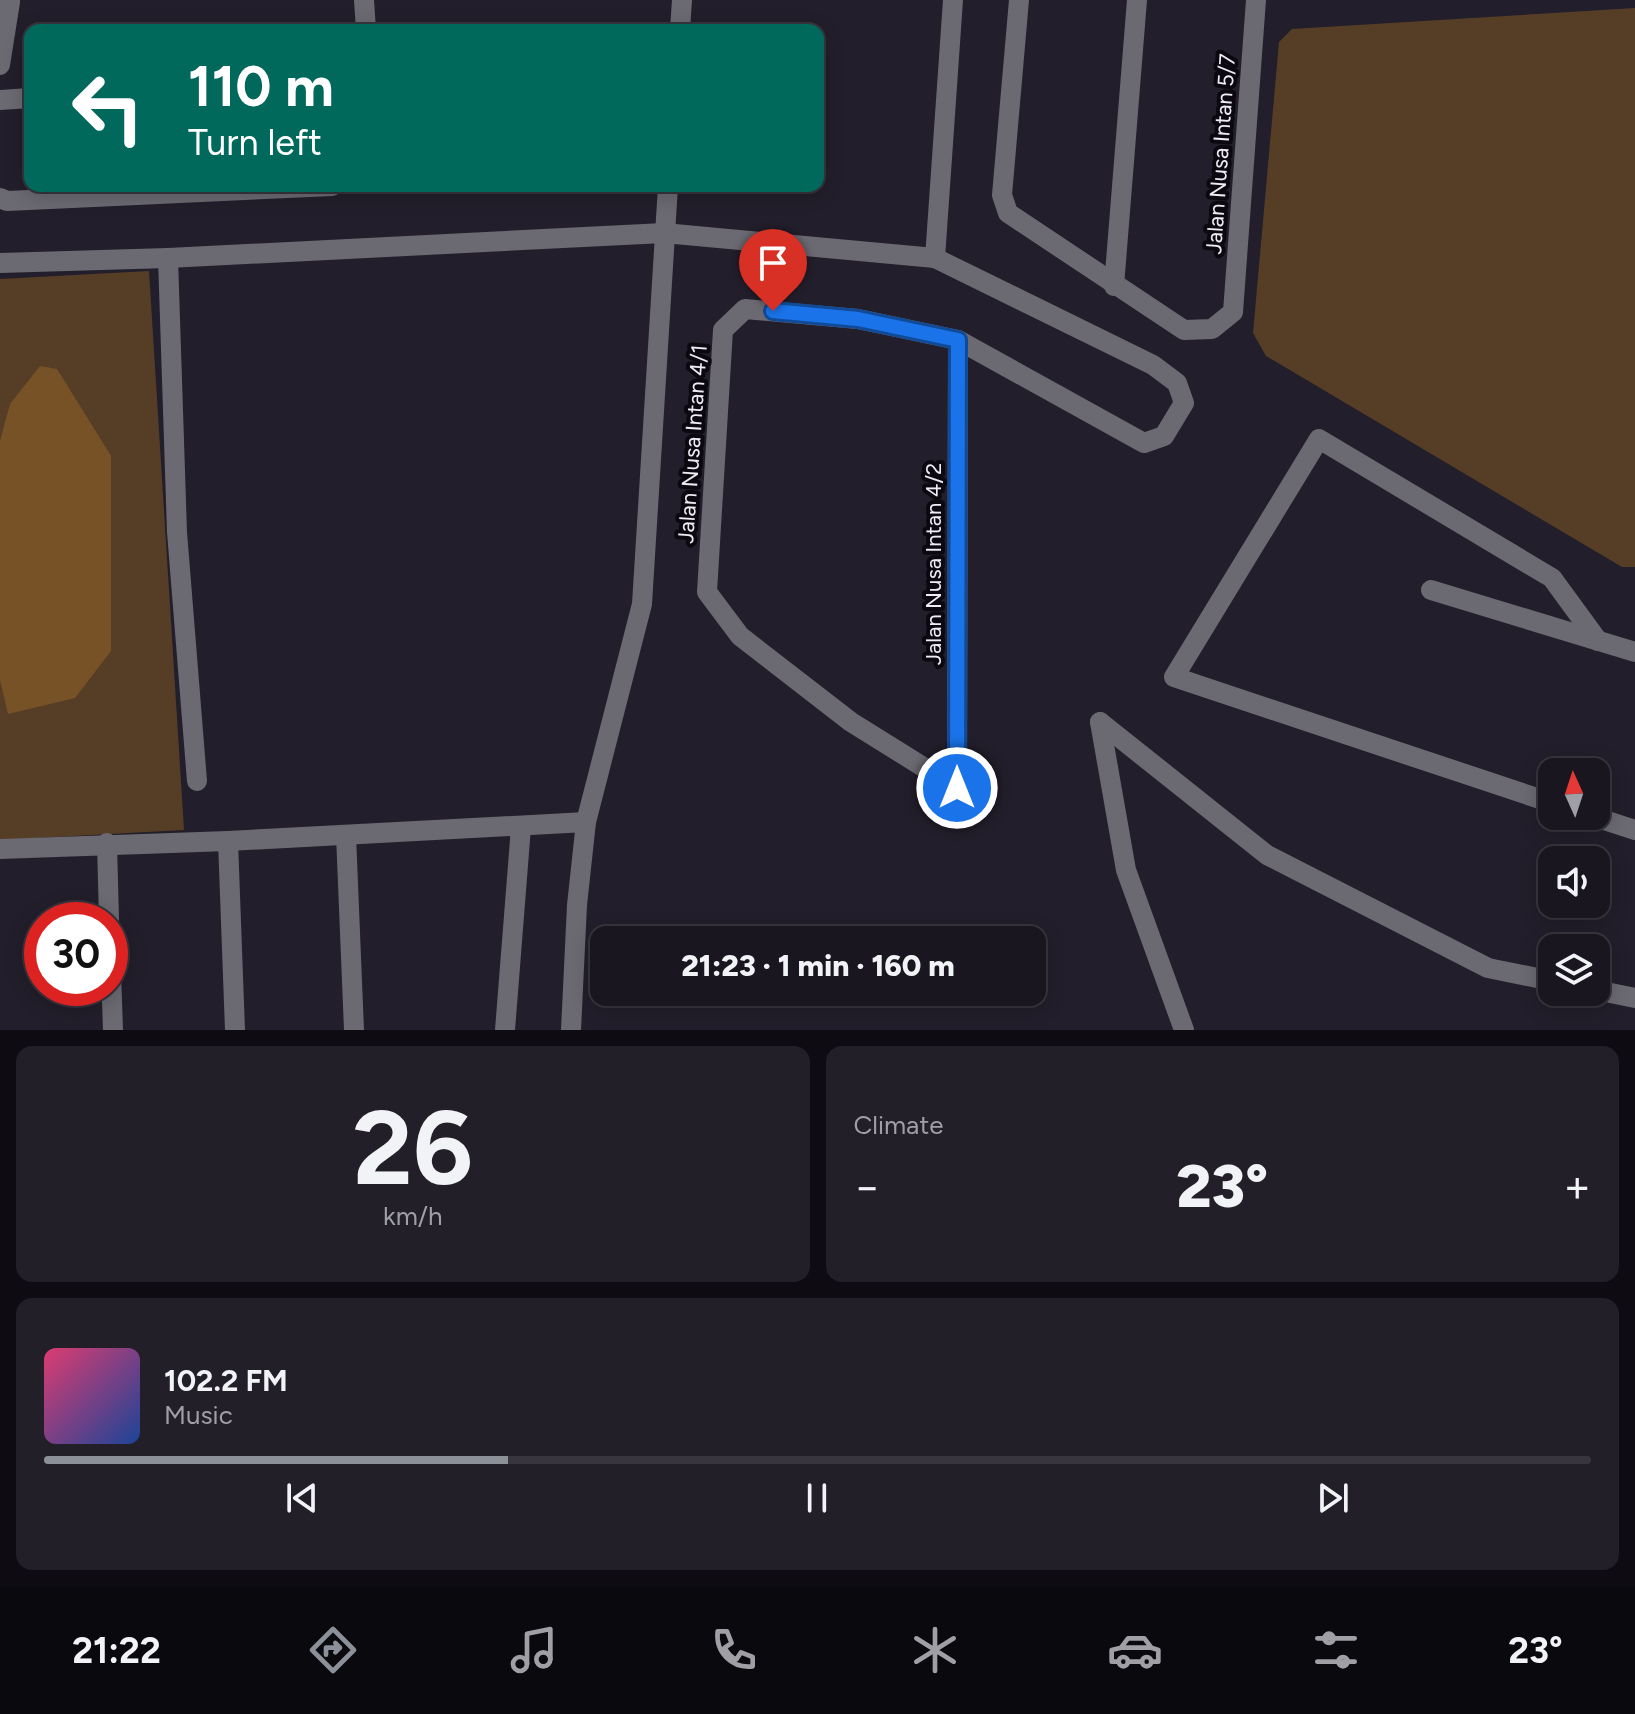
<!DOCTYPE html>
<meta charset="utf-8">
<style>
body{margin:0;font-family:Figtree,sans-serif;background:#231f29;color:#f1f3f6;height:100vh;display:flex;flex-direction:column;font-size:30px;white-space:nowrap}
*{box-sizing:border-box;margin:0}
p{font-size:26px;color:#9f9fa5}
.icon{flex:none;width:44px;height:44px;fill:none;stroke:currentColor;stroke-width:2;stroke-linecap:round;stroke-linejoin:round}
.map{position:relative;height:1030px;overflow:hidden}
.side{display:flex;flex-direction:column;gap:16px;padding:16px;background:#0e0c12;flex:1}
.side>*{flex:none}
.banner{position:absolute;left:24px;top:24px;width:800px;height:168px;border-radius:16px;box-shadow:0 4px 20px #0003,0 0 0 2px #38353e;background:#00695c;color:#fff;overflow:hidden}
.needle{width:52px;rotate:357deg}
.buttons{position:absolute;left:1538px;top:758px;display:grid;gap:16px}
.buttons a{display:grid;place-items:center;width:72px;height:72px;border-radius:16px;background:#1a1620;box-shadow:0 4px 20px #0003,0 0 0 2px #38353e;font-size:40px}
.speed{position:absolute;left:24px;top:902px;display:flex;gap:16px;font-size:40px;font-weight:700;text-align:center}
.speed>*{display:grid;place-content:center;width:104px;height:104px;border-radius:50%;background:#1a1620;box-shadow:0 4px 20px #0003,0 0 0 2px #38353e;line-height:1}
.speed .limit{border:12px solid #d22;background:#fff;color:#111}
.pin{position:absolute;display:grid;place-items:center;width:68px;height:68px;color:#fff;margin:-82px -34px;border-radius:50% 50% 50% 0;rotate:-45deg;box-shadow:0 0 8px #0007}
.pin .icon{rotate:45deg}
.me{position:absolute;width:88px;margin:-44px;rotate:0deg;stroke-linejoin:round;filter:drop-shadow(0 0 6px #0008)}
.turn{display:flex;align-items:center;gap:28px;height:168px;padding:0 32px;font-size:36px}
.turn .icon{width:104px;height:104px;stroke-width:2.5}
.turn b{display:block;font-size:56px;line-height:68px}
.big{font-size:60px;font-weight:800;line-height:1.1}
.side .tile{flex:1;display:flex;flex-direction:column;justify-content:center;gap:12px;min-width:0;padding:0 28px;border-radius:16px;background:#231f29}
.side .dial{align-items:center;gap:0}
.dial b{font-size:104px;line-height:1}
.song{display:flex;align-items:center;gap:24px}
.cover{width:96px;height:96px;border-radius:12px;background:linear-gradient(135deg,hsl(340 70% 55%),hsl(220 70% 35%))}
.played{height:8px;border-radius:4px;background:linear-gradient(90deg,#8c9099 30%,#38353e 30%)}
.keys{display:flex;justify-content:space-around;direction:ltr}
.heat{display:flex;justify-content:space-between;align-items:center;font-size:44px;direction:ltr}
.side .tiles{flex:1;display:grid;gap:16px;grid-template-columns:1fr 1fr}
.tile:last-child{grid-column:span 2}
.trip{position:absolute;left:590px;top:926px;width:456px;height:80px;border-radius:16px;background:#1a1620;box-shadow:0 4px 20px #0003,0 0 0 2px #38353e;font-weight:800;line-height:80px;text-align:center}
.menu{display:flex;height:128px;justify-content:space-around;align-items:center;background:#0a090d;color:#9f9fa5}
.menu .icon{width:56px;height:56px}
.menu .current{color:#8c9099}
.menu b{font-size:36px;color:#f1f3f6}
.map>svg:first-child{display:block}
</style>
<div class="map">
<svg width="1635" height="1030" viewBox="0 0 1635 1030">
<rect width="100%" height="100%" fill="#221e2b"/>
<g fill="#553e25">
<polygon points="1635,8 1635,567 1622,567 1266,356 1253,333 1279,42 1292,29"/>
<polygon points="149,271 184,830 0,840 0,279"/>
</g>
<polygon fill="#785227" points="40,366 57,369 111,456 111,651 75,698 8,714 0,680 0,441 10,404"/>
<g fill="none" stroke-linecap="round" stroke-linejoin="round">
<g stroke="#6b6971" stroke-width="20">
<polyline points="364,0 366,30"/>
<polyline points="1019,0 1002,195 1008,213 1184,330 1212,329 1233,312 1256,0"/>
<polyline points="680,30 682,0"/>
<polyline points="0,65 10,2"/>
<polyline points="0,100 30,98"/>
<polyline points="0,198 7,201 332,186"/>
<polyline points="168,258 177,532 197,781"/>
<polyline points="935,258 1153,365 1177,383 1184,403 1164,436 1144,443 958,340 858,319 745,309 723,330 707,592 740,636 851,722 957,788"/>
<polyline points="0,263 168,258 664,233 935,258 953,0"/>
<polyline points="1114,286 1137,0"/>
<polyline points="1431,590 1635,652"/>
<polyline points="1100,722 1267,855 1488,968 1552,981"/>
<polyline points="1100,722 1126,870 1184,1030"/>
<polyline points="957,788 958,340"/>
<polyline points="1552,803 1174,677 1319,439 1552,578 1598,641"/>
<polyline points="1592,816 1635,830"/>
<polyline points="346,835 354,1030"/>
<polyline points="228,841 235,1030"/>
<polyline points="107,843 109,920"/>
<polyline points="0,849 228,841 586,822"/>
<polyline points="110,943 113,1030"/>
<polyline points="1596,990 1635,998"/>
<polyline points="505,1030 521,827"/>
<polyline points="571,1030 577,905 586,822 642,604 668,186"/>
</g>
</g>
<g fill="none" stroke-linecap="round" stroke-linejoin="round">
<g stroke="#114b97" stroke-width="20">
<polyline id="route" points="773,311 858,319 958,340 957,788"/>
</g>
<use href="#route" stroke="#1a73e8" stroke-width="14"/>
</g>
<g text-anchor="middle" stroke-width="8" stroke-linejoin="round" paint-order="stroke">
<g font-size="22" fill="#eeebf5" stroke="#0b090f">
<text transform="translate(1220 154) rotate(-86)" y="8">Jalan Nusa Intan 5/7</text>
<text transform="translate(692 444) rotate(-86)" y="8">Jalan Nusa Intan 4/1</text>
<text transform="translate(933 564) rotate(-90)" y="8">Jalan Nusa Intan 4/2</text>
</g>
</g>
</svg>
<div class="buttons">
<a><svg class="needle" viewBox="-14 -14 28 28"><path d="M0-13l5 13h-10z" fill="#e53935"/><path d="M0 13l5-13h-10z" fill="#9f9fa5"/></svg></a>
<a><svg class="icon" aria-label="sound" viewBox="0 0 24 24"><path d="M4 9h4l5-4v14l-5-4H4zM17 9q2 3 0 6"/></svg></a>
<a><svg class="icon" aria-label="layers" viewBox="0 0 24 24"><path d="M12 4l9 5-9 5-9-5zM3 14l9 5 9-5"/></svg></a>
</div>
<div class="speed"><div class="limit">30</div></div>
<div class="pin" style="left:773px;top:311px;background:#d93025"><svg class="icon" aria-label="arrive" viewBox="0 0 24 24"><path d="M6 21V4h12l-3 4 3 4H6"/></svg></div>
<svg class="me" style="left:957px;top:788px" viewBox="-20 -20 40 40"><circle r="17" fill="#1a73e8" stroke="#fff" stroke-width="3"/><path d="M0-11L8 9 0 5-8 9z" fill="#fff"/></svg>
<div class="trip">21:23 · 1 min · 160 m</div>
<div class="banner">
<div class="turn"><svg class="icon" aria-label="left" viewBox="0 0 24 24"><path d="M17 20v-9H6M10 6l-5 5 5 5"/></svg><div><b>110 m</b>Turn left</div></div>
</div>
</div>
<section class="side">
<div class="tiles">
<div class="tile dial"><b>26</b><p>km/h</p></div>
<div class="tile"><p>Climate</p>
<div class="heat"><a>−</a><b class="big">23°</b><a>+</a></div>
</div>
<div class="tile">
<div class="song"><i class="cover"></i><div><b>102.2 FM</b><p>Music</p></div></div>
<div class="played"></div>
<div class="keys"><svg class="icon" aria-label="previous" viewBox="0 0 24 24"><path d="M18 5L8 12l10 7zM5 5v14"/></svg><svg class="icon" aria-label="pause" viewBox="0 0 24 24"><path d="M8 5v14M16 5v14"/></svg><svg class="icon" aria-label="next" viewBox="0 0 24 24"><path d="M6 5l10 7-10 7zM19 5v14"/></svg></div>
</div>
</div>
</section>
<nav class="menu">
<b>21:22</b>
<svg class="icon current" aria-label="directions" viewBox="0 0 24 24"><path d="M12 3l9 9-9 9-9-9zM9 14v-3h6M13 9l2 2-2 2"/></svg>
<svg class="icon" aria-label="music" viewBox="0 0 24 24"><path d="M9 18V5l10-2v13"/><circle cx="6" cy="18" r="3"/><circle cx="16" cy="16" r="3"/></svg>
<svg class="icon" aria-label="phone" viewBox="0 0 24 24"><path d="M5 4h4l2 5-3 2q2 4 5 5l2-3 5 2v4C11 20 4 13 5 4z"/></svg>
<svg class="icon" aria-label="climate" viewBox="0 0 24 24"><path d="M12 3v18M4 7l16 10M4 17L20 7"/></svg>
<svg class="icon" aria-label="car" viewBox="0 0 24 24"><path d="M5 17H2v-5l4-1 3-4h7l3 4 3 1v5h-3M9 17h6M6 11h13"/><circle cx="7" cy="17" r="2"/><circle cx="17" cy="17" r="2"/></svg>
<svg class="icon" aria-label="filters" viewBox="0 0 24 24"><path d="M4 7h16M4 17h16"/><circle cx="9" cy="7" r="2"/><circle cx="15" cy="17" r="2"/></svg>
<b>23°</b>
</nav>
